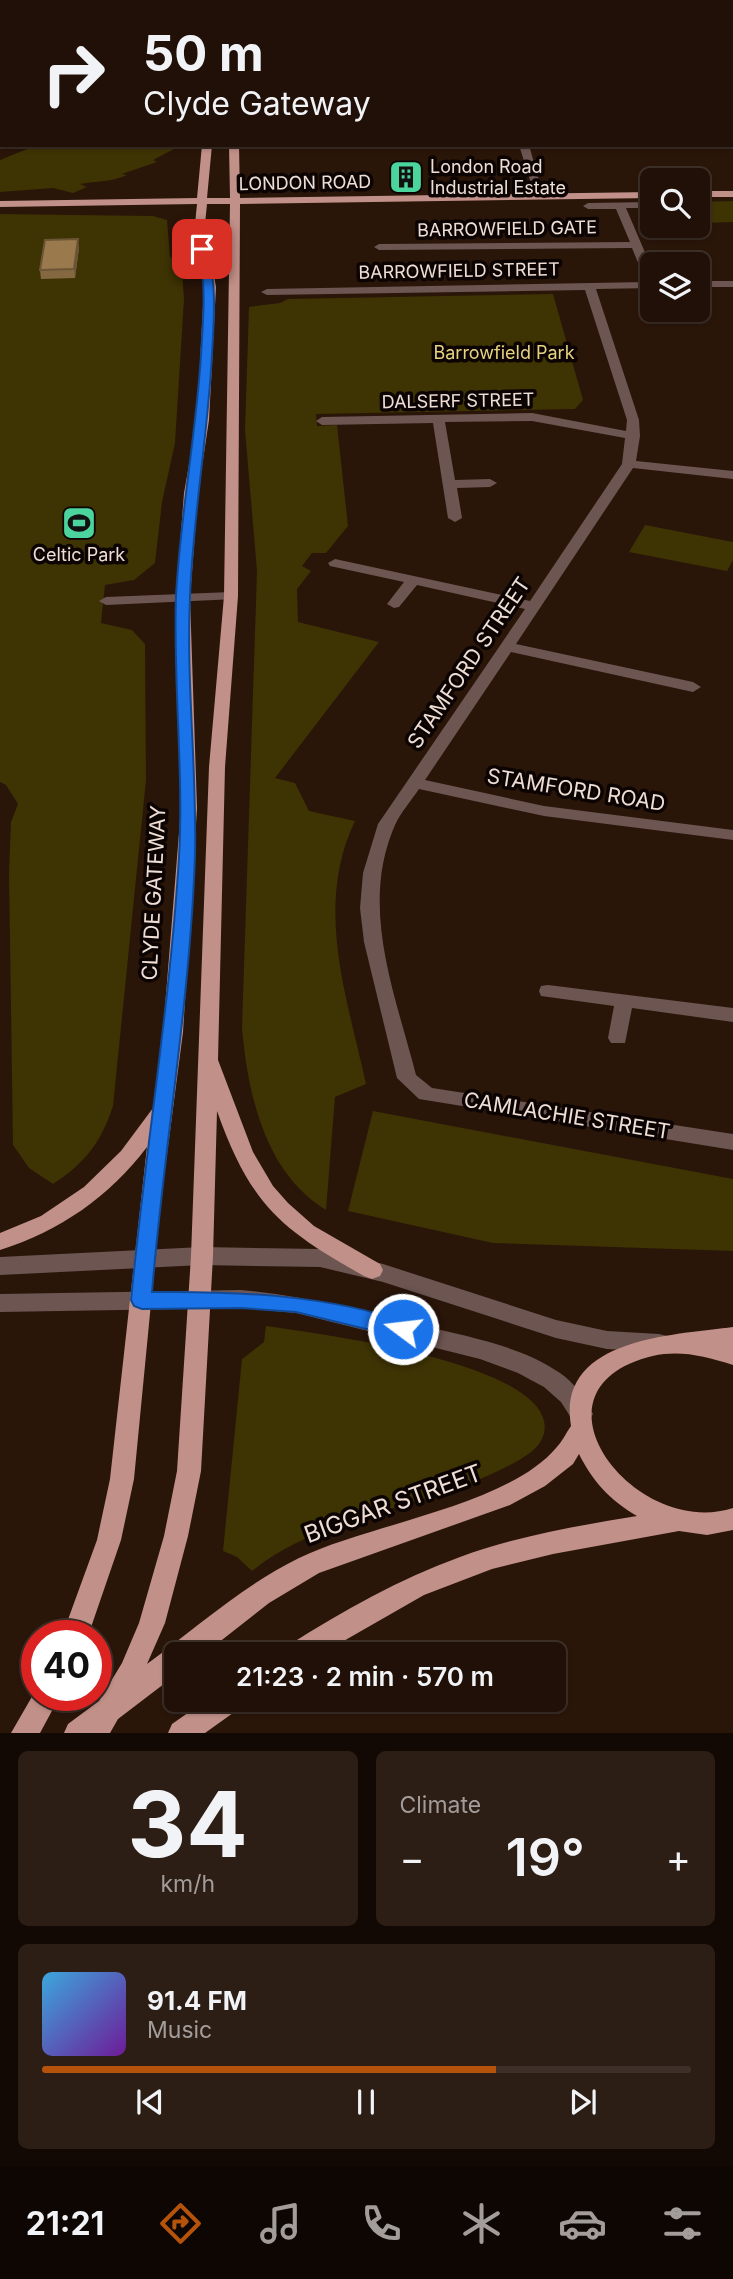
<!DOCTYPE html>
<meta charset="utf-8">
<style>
body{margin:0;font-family:Inter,sans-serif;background:#2d1e15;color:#f1f3f6;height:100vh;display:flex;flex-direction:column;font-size:26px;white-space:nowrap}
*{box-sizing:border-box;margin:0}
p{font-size:23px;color:#a29d9b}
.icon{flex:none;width:38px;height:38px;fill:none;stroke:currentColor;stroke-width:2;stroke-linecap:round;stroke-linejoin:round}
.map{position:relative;height:1733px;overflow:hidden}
.sheet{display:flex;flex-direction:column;gap:18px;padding:18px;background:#120904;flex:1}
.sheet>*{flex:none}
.guide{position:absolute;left:0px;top:0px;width:733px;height:147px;box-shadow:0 2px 5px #0004,0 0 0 2px #3d3028;background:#201007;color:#f1f3f6;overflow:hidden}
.fabs{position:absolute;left:640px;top:168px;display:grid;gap:14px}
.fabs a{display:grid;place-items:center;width:70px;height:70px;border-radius:10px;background:#201007;box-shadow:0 2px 5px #0004,0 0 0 2px #3d3028;font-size:35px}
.speed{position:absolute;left:21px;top:1620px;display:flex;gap:14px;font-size:35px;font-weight:700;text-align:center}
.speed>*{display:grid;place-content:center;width:91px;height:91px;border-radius:50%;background:#201007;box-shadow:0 2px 5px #0004,0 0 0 2px #3d3028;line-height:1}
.speed .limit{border:10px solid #d22;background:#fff;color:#111}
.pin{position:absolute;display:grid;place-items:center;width:60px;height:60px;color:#fff;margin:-30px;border-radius:14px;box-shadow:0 4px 10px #0006}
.me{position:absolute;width:77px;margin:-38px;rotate:285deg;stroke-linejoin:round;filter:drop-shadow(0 0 5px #0008)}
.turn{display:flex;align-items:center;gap:24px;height:147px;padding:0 28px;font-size:32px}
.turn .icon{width:91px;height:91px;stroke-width:2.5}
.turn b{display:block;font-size:49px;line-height:60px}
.big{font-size:52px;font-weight:600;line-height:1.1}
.sheet .tile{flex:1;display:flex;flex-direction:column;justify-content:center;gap:10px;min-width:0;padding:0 24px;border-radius:10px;background:#2d1e15}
.sheet .dial{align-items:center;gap:0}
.dial b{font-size:91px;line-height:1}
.song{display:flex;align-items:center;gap:21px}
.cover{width:84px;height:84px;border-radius:10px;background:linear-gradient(135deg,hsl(200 70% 55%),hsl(280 70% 35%))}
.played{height:7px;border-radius:4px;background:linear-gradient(90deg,#b45309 70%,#3d3028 70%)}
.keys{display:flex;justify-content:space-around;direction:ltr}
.heat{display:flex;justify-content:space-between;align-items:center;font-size:38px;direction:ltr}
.sheet .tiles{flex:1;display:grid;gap:18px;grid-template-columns:1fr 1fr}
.tile:last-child{grid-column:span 2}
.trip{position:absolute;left:164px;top:1642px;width:402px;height:70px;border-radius:10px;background:#201007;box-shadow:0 2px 5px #0004,0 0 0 2px #3d3028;font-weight:600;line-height:70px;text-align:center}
.dock{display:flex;height:112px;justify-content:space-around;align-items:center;background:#0d0603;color:#a29d9b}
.dock .icon{width:49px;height:49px}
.dock .on{color:#b45309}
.dock b{font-size:32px;color:#f1f3f6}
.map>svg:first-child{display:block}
</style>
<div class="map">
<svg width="733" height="1733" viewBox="0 0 733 1733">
<rect width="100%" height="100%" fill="#2a1509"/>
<g fill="#3e3303">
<path d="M 37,145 L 171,145 L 178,147 L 153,160 L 157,162 L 122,174 L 127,175 C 112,182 97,181 80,184 L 87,187 L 73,193 L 53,188 L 0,192 L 0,160 Z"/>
<polygon points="733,201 733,222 703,223 698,214 698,202"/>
<path d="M 0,214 L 153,216 L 167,220 L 170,256 L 182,272 L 184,299 L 175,443 L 162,502 L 155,563 L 134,580 L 105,585 L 101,623 L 132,630 L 145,644 L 146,780 L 113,1106 C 101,1143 85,1163 53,1184 L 29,1168 L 13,1145 L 9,873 L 11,822 L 18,804 L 6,785 L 0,782 Z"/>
<path d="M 553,294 L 583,400 L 575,409 L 316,414 L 317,426 L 337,425 L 348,526 L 326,553 L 312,553 L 302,566 L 311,571 L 297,589 L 298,622 L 379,642 L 275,778 L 295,783 L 309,811 L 355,821 C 314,907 347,996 366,1084 L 335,1097 L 326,1210 C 265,1173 248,1095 242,1028 L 257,571 L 245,430 L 249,307 L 280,303 L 288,299 Z"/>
<polygon points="645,525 733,542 733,560 727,571 629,552"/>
<polygon points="373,1111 733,1179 733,1251 493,1243 348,1211"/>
<path d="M 266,1326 C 321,1334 531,1361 544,1421 C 547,1434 540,1446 530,1453 C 449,1508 329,1508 252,1571 L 237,1557 L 223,1551 L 242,1359 L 264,1342 Z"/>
</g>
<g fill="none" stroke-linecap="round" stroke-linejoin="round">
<g fill="#6d5552" fill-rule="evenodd">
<polygon points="569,0 579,0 567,2"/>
<rect x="732" y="31" width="1" height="4"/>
<rect x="732" y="117" width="1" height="6"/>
<polygon points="519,145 529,145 544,198 535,196"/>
<path d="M 653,202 L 653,208 L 626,208 L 653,271 L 653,288 L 596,289 L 639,420 L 640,436 L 636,461 L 733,471 L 733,479 L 633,468 L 516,644 L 693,682 L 701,687 L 693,692 L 511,652 L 425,780 L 544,806 L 733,830 L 733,840 L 544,816 L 419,789 C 411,801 401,812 395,825 C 359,907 395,993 416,1075 L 432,1088 L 733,1134 L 733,1150 L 419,1099 L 397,1078 L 364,942 L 360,908 L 363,873 L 378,824 L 525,609 L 417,585 L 399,607 L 394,608 L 387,604 L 404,582 L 330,566 L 328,563 L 335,559 L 530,601 L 622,464 L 625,438 L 532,421 L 445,422 L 455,480 L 490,479 L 497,483 L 490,487 L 457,488 L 462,518 L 455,522 L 448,518 L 433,423 L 322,425 L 316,421 L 322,417 L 532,413 L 626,431 L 627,420 L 585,290 L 267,295 L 261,292 L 267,289 L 646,282 L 632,248 L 379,250 L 374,247 L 379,244 L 630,242 L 616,209 L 588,209 L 583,206 L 588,203 Z"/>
<rect x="698" y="281" width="35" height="6"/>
<polygon points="231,592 236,593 236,599 106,605 99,601 106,597"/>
<polygon points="548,985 733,1008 733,1022 632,1008 625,1043 611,1043 608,1038 614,1006 541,996 539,991 541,986"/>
<polygon points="202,1247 320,1249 383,1264 556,1320 607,1331 659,1334 667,1336 670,1343 667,1350 659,1352 607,1349 556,1338 383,1282 320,1267 202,1265 0,1275 0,1257"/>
<path d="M 241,1290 C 306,1296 361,1311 424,1326 C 469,1337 521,1346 560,1373 C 575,1383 585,1398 593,1414 L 589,1421 L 581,1424 L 573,1421 L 561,1402 L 544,1387 L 518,1373 L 480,1359 L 296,1313 L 241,1308 L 0,1312 L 0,1294 Z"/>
</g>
<g fill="#c19088" fill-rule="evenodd">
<polygon points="345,0 356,0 343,2"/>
<polygon points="373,0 383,0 371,2"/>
<path d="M 202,145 L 212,145 L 207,198 L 230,198 L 229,145 L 239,145 L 240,198 L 653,192 L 653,198 L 240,204 L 238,596 L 225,767 L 218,1060 L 253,1152 L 273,1186 L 288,1203 L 314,1226 L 380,1264 L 383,1270 L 380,1276 L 372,1279 L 364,1276 C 280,1229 250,1204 217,1111 L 213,1256 L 201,1471 L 188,1536 L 165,1623 L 147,1664 C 196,1628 244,1585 299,1558 C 369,1524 507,1506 556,1448 C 562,1442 566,1433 571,1426 C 556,1337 676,1335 733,1327 L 733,1365 C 696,1353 666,1347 629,1364 C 533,1408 641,1538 733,1508 L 733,1530 L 707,1535 L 679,1531 L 553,1554 L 492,1569 L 424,1595 L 321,1654 L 285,1654 L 289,1645 C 343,1611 399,1579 460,1557 C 517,1536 577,1526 637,1516 C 610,1500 593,1482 579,1454 L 573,1464 L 545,1486 L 510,1505 L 319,1573 L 269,1603 L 204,1654 L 177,1654 L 177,1674 L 118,1719 L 110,1733 L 64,1733 L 68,1724 L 99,1701 L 122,1663 L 139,1623 L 164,1536 L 177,1471 L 191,1256 L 209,767 L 224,596 L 230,204 L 207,204 L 205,224 L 216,287 L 209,420 L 198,493 L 190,598 L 197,808 L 183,1032 L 161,1200 L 134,1479 L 121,1540 L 88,1636 L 62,1636 L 97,1540 L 110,1479 L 147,1147 C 109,1197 60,1231 0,1250 L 0,1233 L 41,1216 L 84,1187 L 121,1151 L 153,1108 L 163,1032 L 181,808 L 176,598 L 184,493 L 197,420 L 204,287 L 195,224 L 197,204 L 0,207 L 0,201 L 197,198 Z"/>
<rect x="698" y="191" width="35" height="6"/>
<polygon points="37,1688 37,1696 60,1696 40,1733 11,1733"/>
<polygon points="208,1699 244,1699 240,1708 205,1733 168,1733 172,1724"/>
</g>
</g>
<polygon fill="#846842" points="79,248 75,278 41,279 40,270"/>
<g fill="#6c5536">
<polygon points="2,132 2,145 8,145 0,148 0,133"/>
<polygon points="78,239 79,248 75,278 74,269"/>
</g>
<g fill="#9a794d" stroke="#6c5536" stroke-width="2">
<polygon points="0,74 2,75 2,132 0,133"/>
<polygon points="78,239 74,269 40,270 45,240"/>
</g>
<path fill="#1a73e8" stroke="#114b97" stroke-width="2" d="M 202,246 L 207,249 C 217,284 214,318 212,354 C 208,435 193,515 190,596 C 186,682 197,769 195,855 C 190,1002 164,1146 152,1292 C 240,1291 326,1295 410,1323 L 413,1329 L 410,1335 L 403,1338 L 296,1312 L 241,1308 L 142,1309 L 134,1306 L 131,1300 C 145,1152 170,1006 179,857 C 184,771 173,684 176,597 C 180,516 196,436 201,355 C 203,318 207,285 198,249 Z"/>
<defs>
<g id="building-square" transform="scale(1.75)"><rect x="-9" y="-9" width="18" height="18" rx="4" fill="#4bd49b" stroke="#0c0402"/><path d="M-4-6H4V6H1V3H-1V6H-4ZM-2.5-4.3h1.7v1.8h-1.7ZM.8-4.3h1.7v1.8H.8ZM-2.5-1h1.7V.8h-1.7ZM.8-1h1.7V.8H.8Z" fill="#111"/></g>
<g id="stadium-square" transform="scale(1.75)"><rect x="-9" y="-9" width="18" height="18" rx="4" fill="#4bd49b" stroke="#0c0402"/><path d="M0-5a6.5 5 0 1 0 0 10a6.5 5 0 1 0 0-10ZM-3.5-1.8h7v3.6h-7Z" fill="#111"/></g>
</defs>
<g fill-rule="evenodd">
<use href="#building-square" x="406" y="177"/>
<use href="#stadium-square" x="79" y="523"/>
</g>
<g text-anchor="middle" stroke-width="7" stroke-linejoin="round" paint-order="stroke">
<g font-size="18" fill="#eeded6" stroke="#0c0402" text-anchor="start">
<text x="430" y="173">London Road<tspan x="430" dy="21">Industrial Estate</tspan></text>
<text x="79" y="561" text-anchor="middle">Celtic Park</text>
</g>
<g font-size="18" fill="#eeded6" stroke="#0c0402">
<text transform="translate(305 183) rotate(-1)" y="6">LONDON ROAD</text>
<text transform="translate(507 229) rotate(-1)" y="6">BARROWFIELD GATE</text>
<text transform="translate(459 271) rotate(-1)" y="6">BARROWFIELD STREET</text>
<text transform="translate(458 401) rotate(-1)" y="6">DALSERF STREET</text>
</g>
<g font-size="18" fill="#e6d281" stroke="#0c0402">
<text x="504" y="359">Barrowfield Park</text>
</g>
<g font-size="21" fill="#eeded6" stroke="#0c0402">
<text transform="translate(469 663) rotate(-56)" y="7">STAMFORD STREET</text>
<text transform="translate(576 790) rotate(9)" y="7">STAMFORD ROAD</text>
<text transform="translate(154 893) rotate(-87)" y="7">CLYDE GATEWAY</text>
<text transform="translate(567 1116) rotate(9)" y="7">CAMLACHIE STREET</text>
</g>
<g font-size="24" fill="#eeded6" stroke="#0c0402">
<text transform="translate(393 1504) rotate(-20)" y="8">BIGGAR STREET</text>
</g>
</g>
</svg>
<div class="fabs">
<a><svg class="icon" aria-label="search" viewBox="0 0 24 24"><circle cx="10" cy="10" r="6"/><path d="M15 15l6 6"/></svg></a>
<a><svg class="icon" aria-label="layers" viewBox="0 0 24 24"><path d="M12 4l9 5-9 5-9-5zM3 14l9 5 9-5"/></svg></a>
</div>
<div class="speed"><div class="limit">40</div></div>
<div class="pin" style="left:202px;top:249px;background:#d93025"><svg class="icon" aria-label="arrive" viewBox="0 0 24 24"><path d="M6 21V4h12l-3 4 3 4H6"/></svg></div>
<svg class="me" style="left:403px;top:1329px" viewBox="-20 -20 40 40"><circle r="17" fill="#1a73e8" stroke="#fff" stroke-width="3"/><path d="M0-11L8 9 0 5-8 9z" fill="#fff"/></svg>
<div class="trip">21:23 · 2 min · 570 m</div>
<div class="guide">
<div class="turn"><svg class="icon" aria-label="right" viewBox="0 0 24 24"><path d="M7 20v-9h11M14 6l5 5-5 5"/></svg><div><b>50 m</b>Clyde Gateway</div></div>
</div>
</div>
<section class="sheet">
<div class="tiles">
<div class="tile dial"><b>34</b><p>km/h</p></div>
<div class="tile"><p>Climate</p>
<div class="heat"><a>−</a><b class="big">19°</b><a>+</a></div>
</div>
<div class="tile">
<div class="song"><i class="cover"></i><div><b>91.4 FM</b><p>Music</p></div></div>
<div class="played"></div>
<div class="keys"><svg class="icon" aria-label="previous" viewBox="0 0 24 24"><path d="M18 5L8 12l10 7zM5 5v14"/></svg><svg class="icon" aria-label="pause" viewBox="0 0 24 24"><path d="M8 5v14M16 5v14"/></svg><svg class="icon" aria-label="next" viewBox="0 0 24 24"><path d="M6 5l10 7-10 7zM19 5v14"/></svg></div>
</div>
</div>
</section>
<nav class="dock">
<b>21:21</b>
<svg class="icon on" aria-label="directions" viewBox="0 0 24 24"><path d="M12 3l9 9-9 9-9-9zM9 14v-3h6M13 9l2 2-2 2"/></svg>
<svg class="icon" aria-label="music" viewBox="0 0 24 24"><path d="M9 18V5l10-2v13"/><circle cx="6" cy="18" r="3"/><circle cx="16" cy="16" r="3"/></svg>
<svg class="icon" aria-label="phone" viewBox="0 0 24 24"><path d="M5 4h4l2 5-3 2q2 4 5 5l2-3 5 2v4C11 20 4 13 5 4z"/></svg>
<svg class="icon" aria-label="climate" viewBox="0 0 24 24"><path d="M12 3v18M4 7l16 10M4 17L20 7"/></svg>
<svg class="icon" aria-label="car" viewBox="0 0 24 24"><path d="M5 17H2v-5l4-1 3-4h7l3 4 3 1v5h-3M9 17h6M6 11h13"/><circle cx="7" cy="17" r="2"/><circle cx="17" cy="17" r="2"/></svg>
<svg class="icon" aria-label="filters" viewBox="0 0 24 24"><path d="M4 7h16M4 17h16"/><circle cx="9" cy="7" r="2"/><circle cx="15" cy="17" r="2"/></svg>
</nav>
